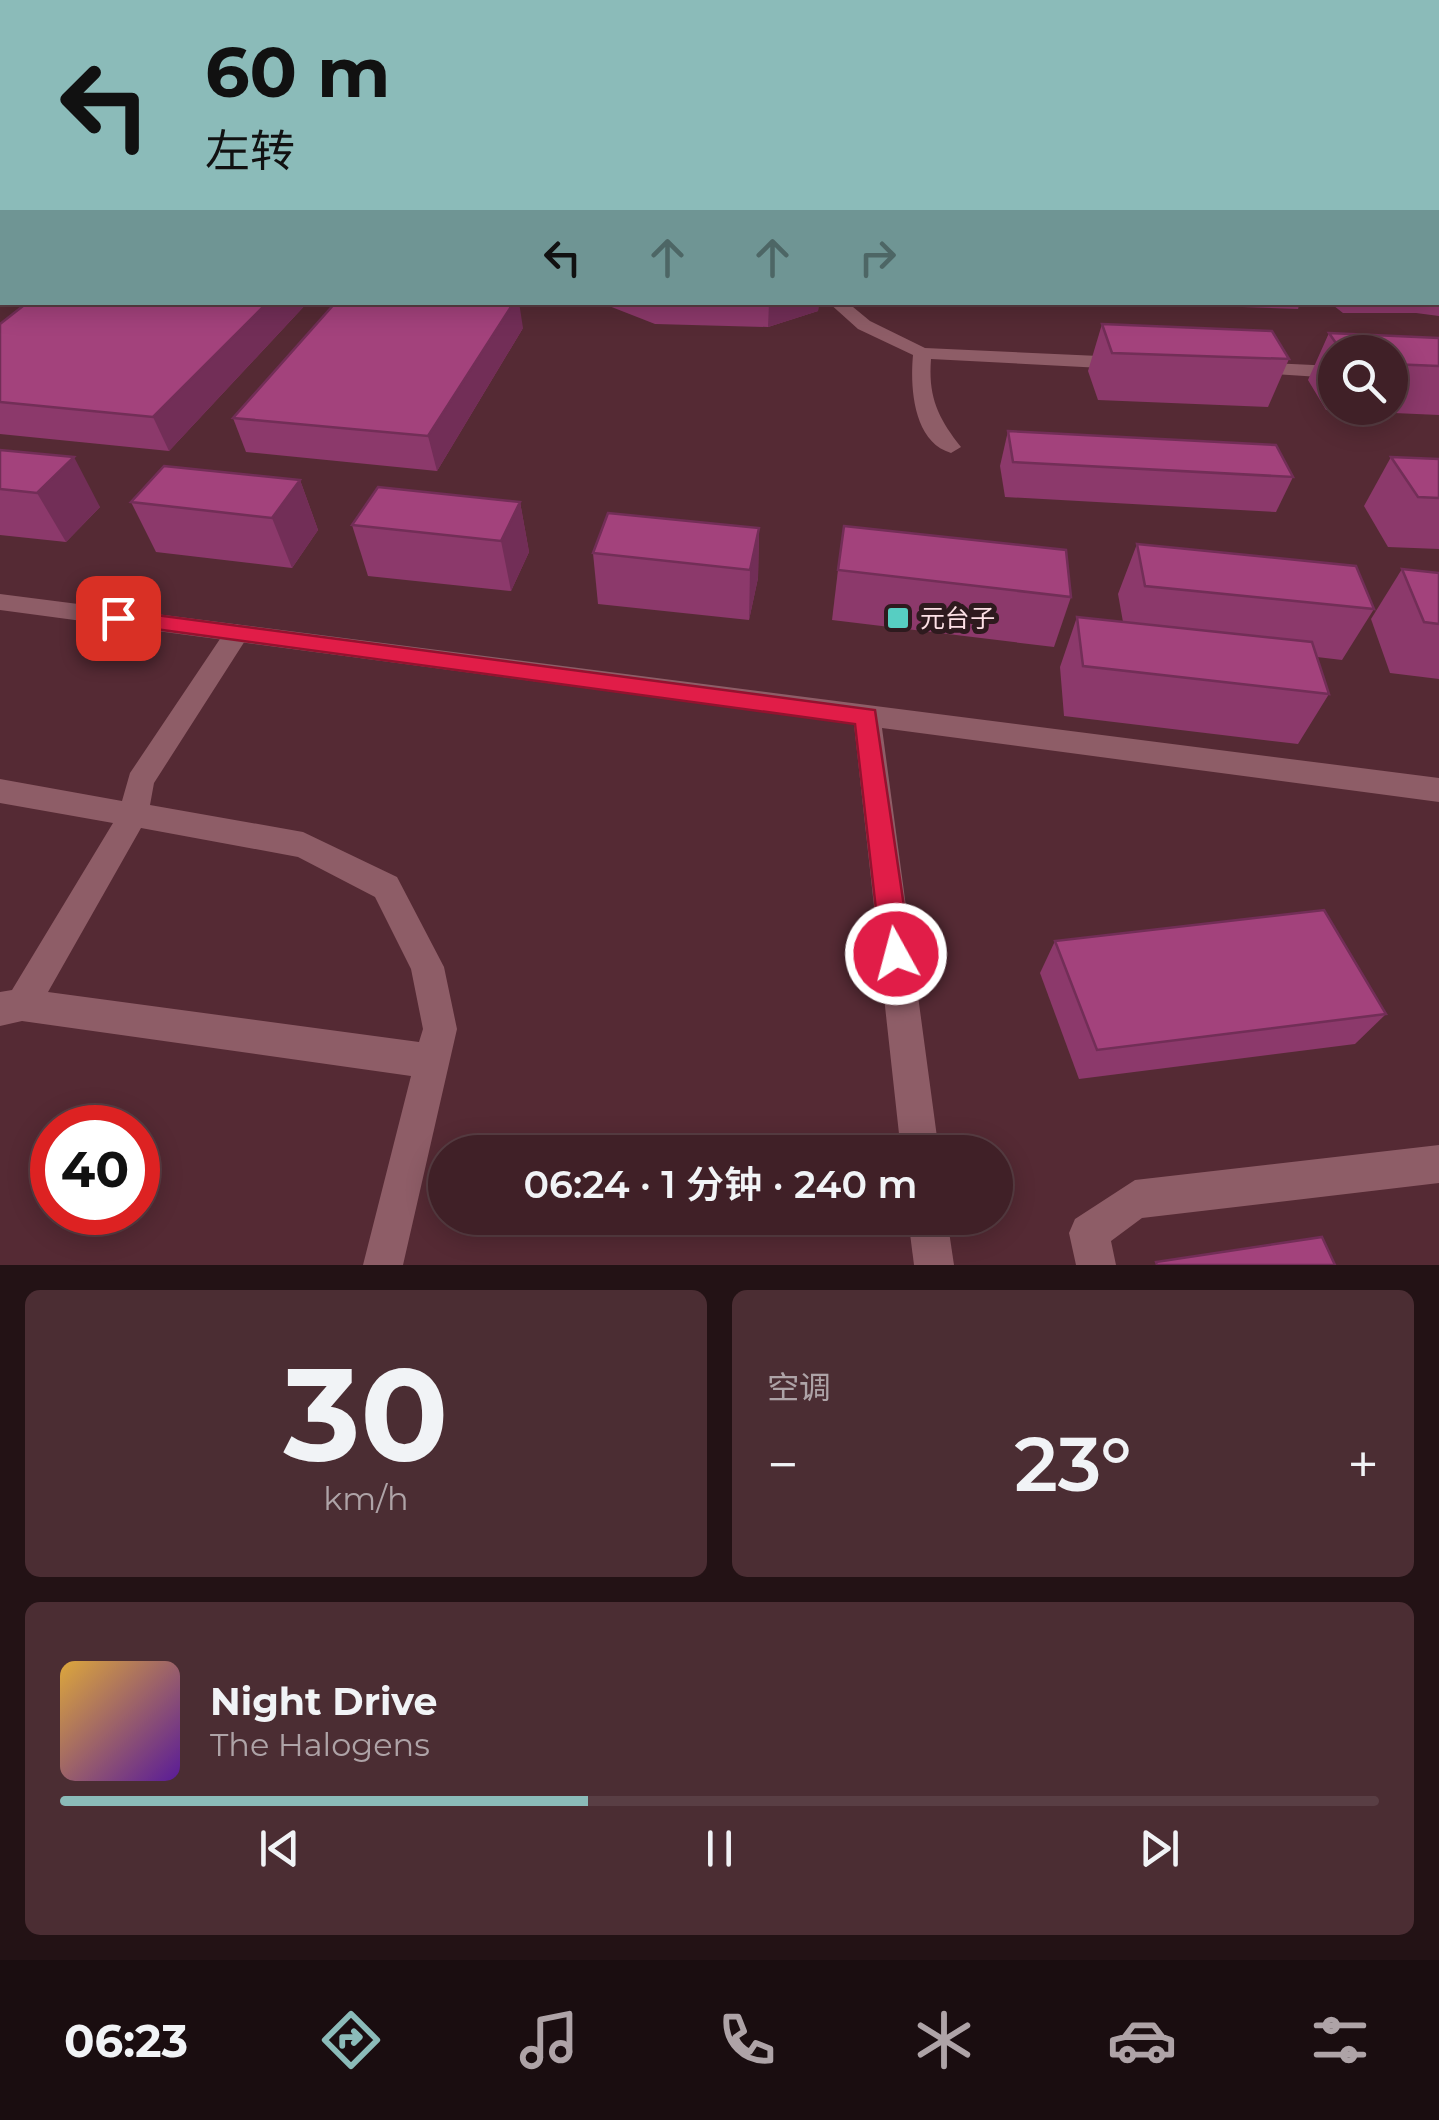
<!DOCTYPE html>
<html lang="zh">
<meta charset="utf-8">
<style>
body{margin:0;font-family:Montserrat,"Noto Sans SC",sans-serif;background:#4b2d33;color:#f1f3f6;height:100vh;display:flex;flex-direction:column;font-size:38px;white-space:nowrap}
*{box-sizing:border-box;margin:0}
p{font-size:32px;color:#aea3a7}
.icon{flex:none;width:55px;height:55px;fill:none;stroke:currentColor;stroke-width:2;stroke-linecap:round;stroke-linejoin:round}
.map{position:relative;height:1265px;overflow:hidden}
.details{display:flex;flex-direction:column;gap:25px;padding:25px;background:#231215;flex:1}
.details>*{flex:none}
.guide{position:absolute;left:0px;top:0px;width:1440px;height:305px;box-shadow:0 5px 25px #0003,0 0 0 2px #593e44;background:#8bbbb9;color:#111;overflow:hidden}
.tools{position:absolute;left:1318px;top:335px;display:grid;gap:20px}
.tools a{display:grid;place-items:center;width:90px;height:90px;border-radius:50%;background:#402027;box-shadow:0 5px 25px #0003,0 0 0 2px #593e44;font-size:50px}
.speed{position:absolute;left:30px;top:1105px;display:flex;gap:20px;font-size:50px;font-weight:700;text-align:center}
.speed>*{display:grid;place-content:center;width:130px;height:130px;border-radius:50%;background:#402027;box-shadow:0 5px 25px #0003,0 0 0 2px #593e44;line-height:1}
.speed .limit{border:15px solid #d22;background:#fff;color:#111}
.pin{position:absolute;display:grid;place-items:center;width:85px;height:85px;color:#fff;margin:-42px;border-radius:20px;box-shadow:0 5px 15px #0006}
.me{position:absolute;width:110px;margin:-55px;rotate:353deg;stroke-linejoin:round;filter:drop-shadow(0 0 8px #0008)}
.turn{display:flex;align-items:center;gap:35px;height:210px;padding:0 40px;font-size:45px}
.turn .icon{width:130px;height:130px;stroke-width:2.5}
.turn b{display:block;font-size:70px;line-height:85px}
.lanes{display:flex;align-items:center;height:95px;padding:0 40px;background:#0003;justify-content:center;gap:50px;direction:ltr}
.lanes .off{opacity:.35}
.big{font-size:75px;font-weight:600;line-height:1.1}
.details .tile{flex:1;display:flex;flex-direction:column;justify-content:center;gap:15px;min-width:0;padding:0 35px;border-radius:15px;background:#4b2d33}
.details .dial{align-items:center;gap:0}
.dial b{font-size:130px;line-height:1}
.song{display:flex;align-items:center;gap:30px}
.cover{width:120px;height:120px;border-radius:15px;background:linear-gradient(135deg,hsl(40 70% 55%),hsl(270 70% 35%))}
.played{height:10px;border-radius:5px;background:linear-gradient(90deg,#8bbbb9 40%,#593e44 40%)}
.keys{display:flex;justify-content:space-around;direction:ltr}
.heat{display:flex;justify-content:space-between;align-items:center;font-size:55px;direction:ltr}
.details .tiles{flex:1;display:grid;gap:25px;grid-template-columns:1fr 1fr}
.tile:last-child{grid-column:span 2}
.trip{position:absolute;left:428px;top:1135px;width:585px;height:100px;border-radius:50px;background:#402027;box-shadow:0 5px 25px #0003,0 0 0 2px #593e44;font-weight:600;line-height:100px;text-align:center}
.tab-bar{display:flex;height:160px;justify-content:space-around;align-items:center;background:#1a0d10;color:#aea3a7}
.tab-bar .icon{width:70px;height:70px}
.tab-bar .active{color:#8bbbb9}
.tab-bar b{font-size:45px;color:#f1f3f6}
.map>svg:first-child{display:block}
</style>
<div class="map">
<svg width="1439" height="1265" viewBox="0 0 1439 1265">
<rect width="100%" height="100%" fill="#552a34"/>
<polygon fill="#085d96" points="67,0 1439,0 1439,120 1438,2"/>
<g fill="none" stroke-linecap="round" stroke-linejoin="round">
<g fill="#8e5d67" fill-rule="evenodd">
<rect x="0" y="111" width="2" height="4"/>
<rect x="1438" y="188" width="1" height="4"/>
</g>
<g fill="#8e5d67" fill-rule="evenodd">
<path d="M 828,302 L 847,302 L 870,321 L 925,348 L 1121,357 L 1130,363 L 1121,369 L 931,359 C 928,397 938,418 961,447 L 951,453 C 913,442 910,387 913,355 L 858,329 Z"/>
<polygon points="1251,362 1335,366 1335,378 1244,372 1242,368"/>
<path d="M 237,624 L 250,633 L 154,783 L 150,805 L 303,832 L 397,877 L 444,967 L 457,1029 L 403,1265 L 363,1265 L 411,1076 L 22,1021 L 0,1026 L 0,992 L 12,990 L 113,823 L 0,803 L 0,779 L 122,801 L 130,773 L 228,627 ZM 141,828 L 298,857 L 375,897 L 411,969 L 423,1029 L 419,1042 L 48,992 Z"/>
<polygon points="1439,1145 1439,1183 1142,1218 1111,1241 1116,1265 1076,1265 1069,1233 1075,1219 1135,1180"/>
</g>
<g fill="#8e5d67" fill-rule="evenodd">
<polygon points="2,219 2,229 0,230 0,220"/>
<polygon points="0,594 1439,778 1439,802 882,728 939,1152 901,1152 854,724 0,610"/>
<polygon points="908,1218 947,1218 954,1265 914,1265"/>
</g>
<g fill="#b188ba" fill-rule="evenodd">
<polygon points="0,94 2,95 2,101 0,102"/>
<rect x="1438" y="175" width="1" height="8"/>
</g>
</g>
<g fill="#8c396b" fill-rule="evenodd">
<polygon points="1438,279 1439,279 1439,316 1416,313 1343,313 1329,302 1438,302"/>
<polygon points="28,302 308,302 169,451 0,434 0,324"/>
<polygon points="609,302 819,302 818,311 768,327 655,324 609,306"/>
<polygon points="1093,302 1300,302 1298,309"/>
<polygon points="1102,324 1289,359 1268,407 1098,400 1088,371"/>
<polygon points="523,328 437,471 246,452 233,418"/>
<path d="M 1329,333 L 1439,338 L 1439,415 L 1326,410 L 1308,380 ZM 1335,352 L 1390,352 L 1390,408 L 1335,408 Z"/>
<polygon points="1008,431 1293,477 1276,512 1005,497 1000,466"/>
<polygon points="0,450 100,507 66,542 0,535"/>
<polygon points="1391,457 1439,459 1439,549 1388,547 1364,506"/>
<polygon points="300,480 318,530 292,568 156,552 131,502"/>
<polygon points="520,502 529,552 511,591 368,576 352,525"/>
<polygon points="759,528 758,578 749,620 598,604 593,553"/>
<polygon points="1137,544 1374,609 1342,660 1317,657 1329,694 1298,744 1064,716 1060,667 1077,617 1123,622 1118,594"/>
<polygon points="1402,569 1439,573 1439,679 1390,673 1371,619"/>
<polygon points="838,570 1071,597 1054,647 832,620"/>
<polygon points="1055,941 1386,1014 1355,1044 1079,1079 1040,973"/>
</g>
<g fill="#722e57">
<polygon points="268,302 308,302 169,451 153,417"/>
<polygon points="514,302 519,302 523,328 437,471 428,436"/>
<polygon points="819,302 818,311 768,327 769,303"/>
<polygon points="74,457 100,507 66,542 37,493"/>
<polygon points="300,480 318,530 292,568 272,518"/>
<polygon points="520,502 529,552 511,591 501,541"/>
<polygon points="759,528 758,578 749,620 750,570"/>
</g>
<g fill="#a3427c" stroke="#722e57" stroke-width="2.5">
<polygon points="28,302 268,302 153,417 0,402 0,324"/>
<polygon points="336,302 514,302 428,436 233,418"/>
<polygon points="1102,324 1272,331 1289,359 1112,353"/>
<polygon points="1329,333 1439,338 1439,366 1390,364 1390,352 1342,352"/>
<polygon points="1008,431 1276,445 1293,477 1013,462"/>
<polygon points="0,450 74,457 37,493 0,489"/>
<polygon points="1391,457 1439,459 1439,498 1418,497"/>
<polygon points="164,466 300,480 272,518 131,502"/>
<polygon points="378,487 520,502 501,541 352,525"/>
<polygon points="608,513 759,528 750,570 593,553"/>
<polygon points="844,526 1066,550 1071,597 838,570"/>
<polygon points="1137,544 1356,566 1374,609 1145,586"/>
<polygon points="1402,569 1439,573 1439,624 1424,622"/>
<polygon points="1077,617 1312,642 1329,694 1083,666"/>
<polygon points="1324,910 1386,1014 1097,1050 1055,941"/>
<polygon points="1322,1237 1335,1265 1157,1265 1156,1262"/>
</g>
<polygon fill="#e11d48" stroke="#92132f" stroke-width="2.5" points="118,610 875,710 911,954 907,964 896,968 885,964 881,954 855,724 111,623 107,618"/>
<rect fill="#57cec2" stroke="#2e1a1e" stroke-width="4" x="886" y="606" width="24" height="24" rx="5"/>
<g text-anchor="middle" stroke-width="10" stroke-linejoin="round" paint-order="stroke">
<g font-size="25" fill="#fde0e5" stroke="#2e1a1e" text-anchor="start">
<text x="920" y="627">元台子</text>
</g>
</g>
</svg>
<div class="tools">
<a><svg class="icon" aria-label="search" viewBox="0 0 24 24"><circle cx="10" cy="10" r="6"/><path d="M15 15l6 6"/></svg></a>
</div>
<div class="speed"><div class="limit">40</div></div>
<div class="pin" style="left:118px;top:618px;background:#d93025"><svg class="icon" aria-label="arrive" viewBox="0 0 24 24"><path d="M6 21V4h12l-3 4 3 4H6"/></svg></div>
<svg class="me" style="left:896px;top:954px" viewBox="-20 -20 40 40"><circle r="17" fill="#e11d48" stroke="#fff" stroke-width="3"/><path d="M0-11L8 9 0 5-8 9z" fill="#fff"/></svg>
<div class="trip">06:24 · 1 分钟 · 240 m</div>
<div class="guide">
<div class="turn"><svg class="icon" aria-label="left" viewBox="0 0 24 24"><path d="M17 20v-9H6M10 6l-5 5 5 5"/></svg><div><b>60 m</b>左转</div></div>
<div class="lanes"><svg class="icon" aria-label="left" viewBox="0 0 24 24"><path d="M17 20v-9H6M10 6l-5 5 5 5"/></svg><svg class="icon off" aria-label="ahead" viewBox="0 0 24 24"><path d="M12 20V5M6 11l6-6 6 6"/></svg><svg class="icon off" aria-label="ahead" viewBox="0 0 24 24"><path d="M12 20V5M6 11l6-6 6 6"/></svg><svg class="icon off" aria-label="right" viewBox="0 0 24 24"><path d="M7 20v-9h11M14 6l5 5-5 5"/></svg></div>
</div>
</div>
<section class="details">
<div class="tiles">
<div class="tile dial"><b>30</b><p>km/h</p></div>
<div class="tile"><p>空调</p>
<div class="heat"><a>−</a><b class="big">23°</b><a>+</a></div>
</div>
<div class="tile">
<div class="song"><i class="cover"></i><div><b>Night Drive</b><p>The Halogens</p></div></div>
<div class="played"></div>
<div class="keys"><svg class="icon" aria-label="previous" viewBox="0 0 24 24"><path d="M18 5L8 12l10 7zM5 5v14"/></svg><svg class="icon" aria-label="pause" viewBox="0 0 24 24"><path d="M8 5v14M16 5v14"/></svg><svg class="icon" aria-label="next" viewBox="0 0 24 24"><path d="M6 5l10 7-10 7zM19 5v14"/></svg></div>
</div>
</div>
</section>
<nav class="tab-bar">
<b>06:23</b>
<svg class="icon active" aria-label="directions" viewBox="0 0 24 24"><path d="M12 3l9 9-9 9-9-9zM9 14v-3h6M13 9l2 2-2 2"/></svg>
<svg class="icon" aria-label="music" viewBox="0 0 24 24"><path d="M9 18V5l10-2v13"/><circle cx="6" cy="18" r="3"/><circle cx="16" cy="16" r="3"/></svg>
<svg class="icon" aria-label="phone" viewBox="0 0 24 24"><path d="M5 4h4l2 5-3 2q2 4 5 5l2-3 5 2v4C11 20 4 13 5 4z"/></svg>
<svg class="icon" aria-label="climate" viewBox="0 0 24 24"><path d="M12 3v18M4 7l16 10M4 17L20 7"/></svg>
<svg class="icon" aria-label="car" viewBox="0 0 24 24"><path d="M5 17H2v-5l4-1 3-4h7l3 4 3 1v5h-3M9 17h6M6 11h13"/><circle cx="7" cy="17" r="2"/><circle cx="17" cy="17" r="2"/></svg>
<svg class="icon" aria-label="filters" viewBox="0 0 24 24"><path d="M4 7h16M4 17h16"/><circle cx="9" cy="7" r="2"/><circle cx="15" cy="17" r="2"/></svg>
</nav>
